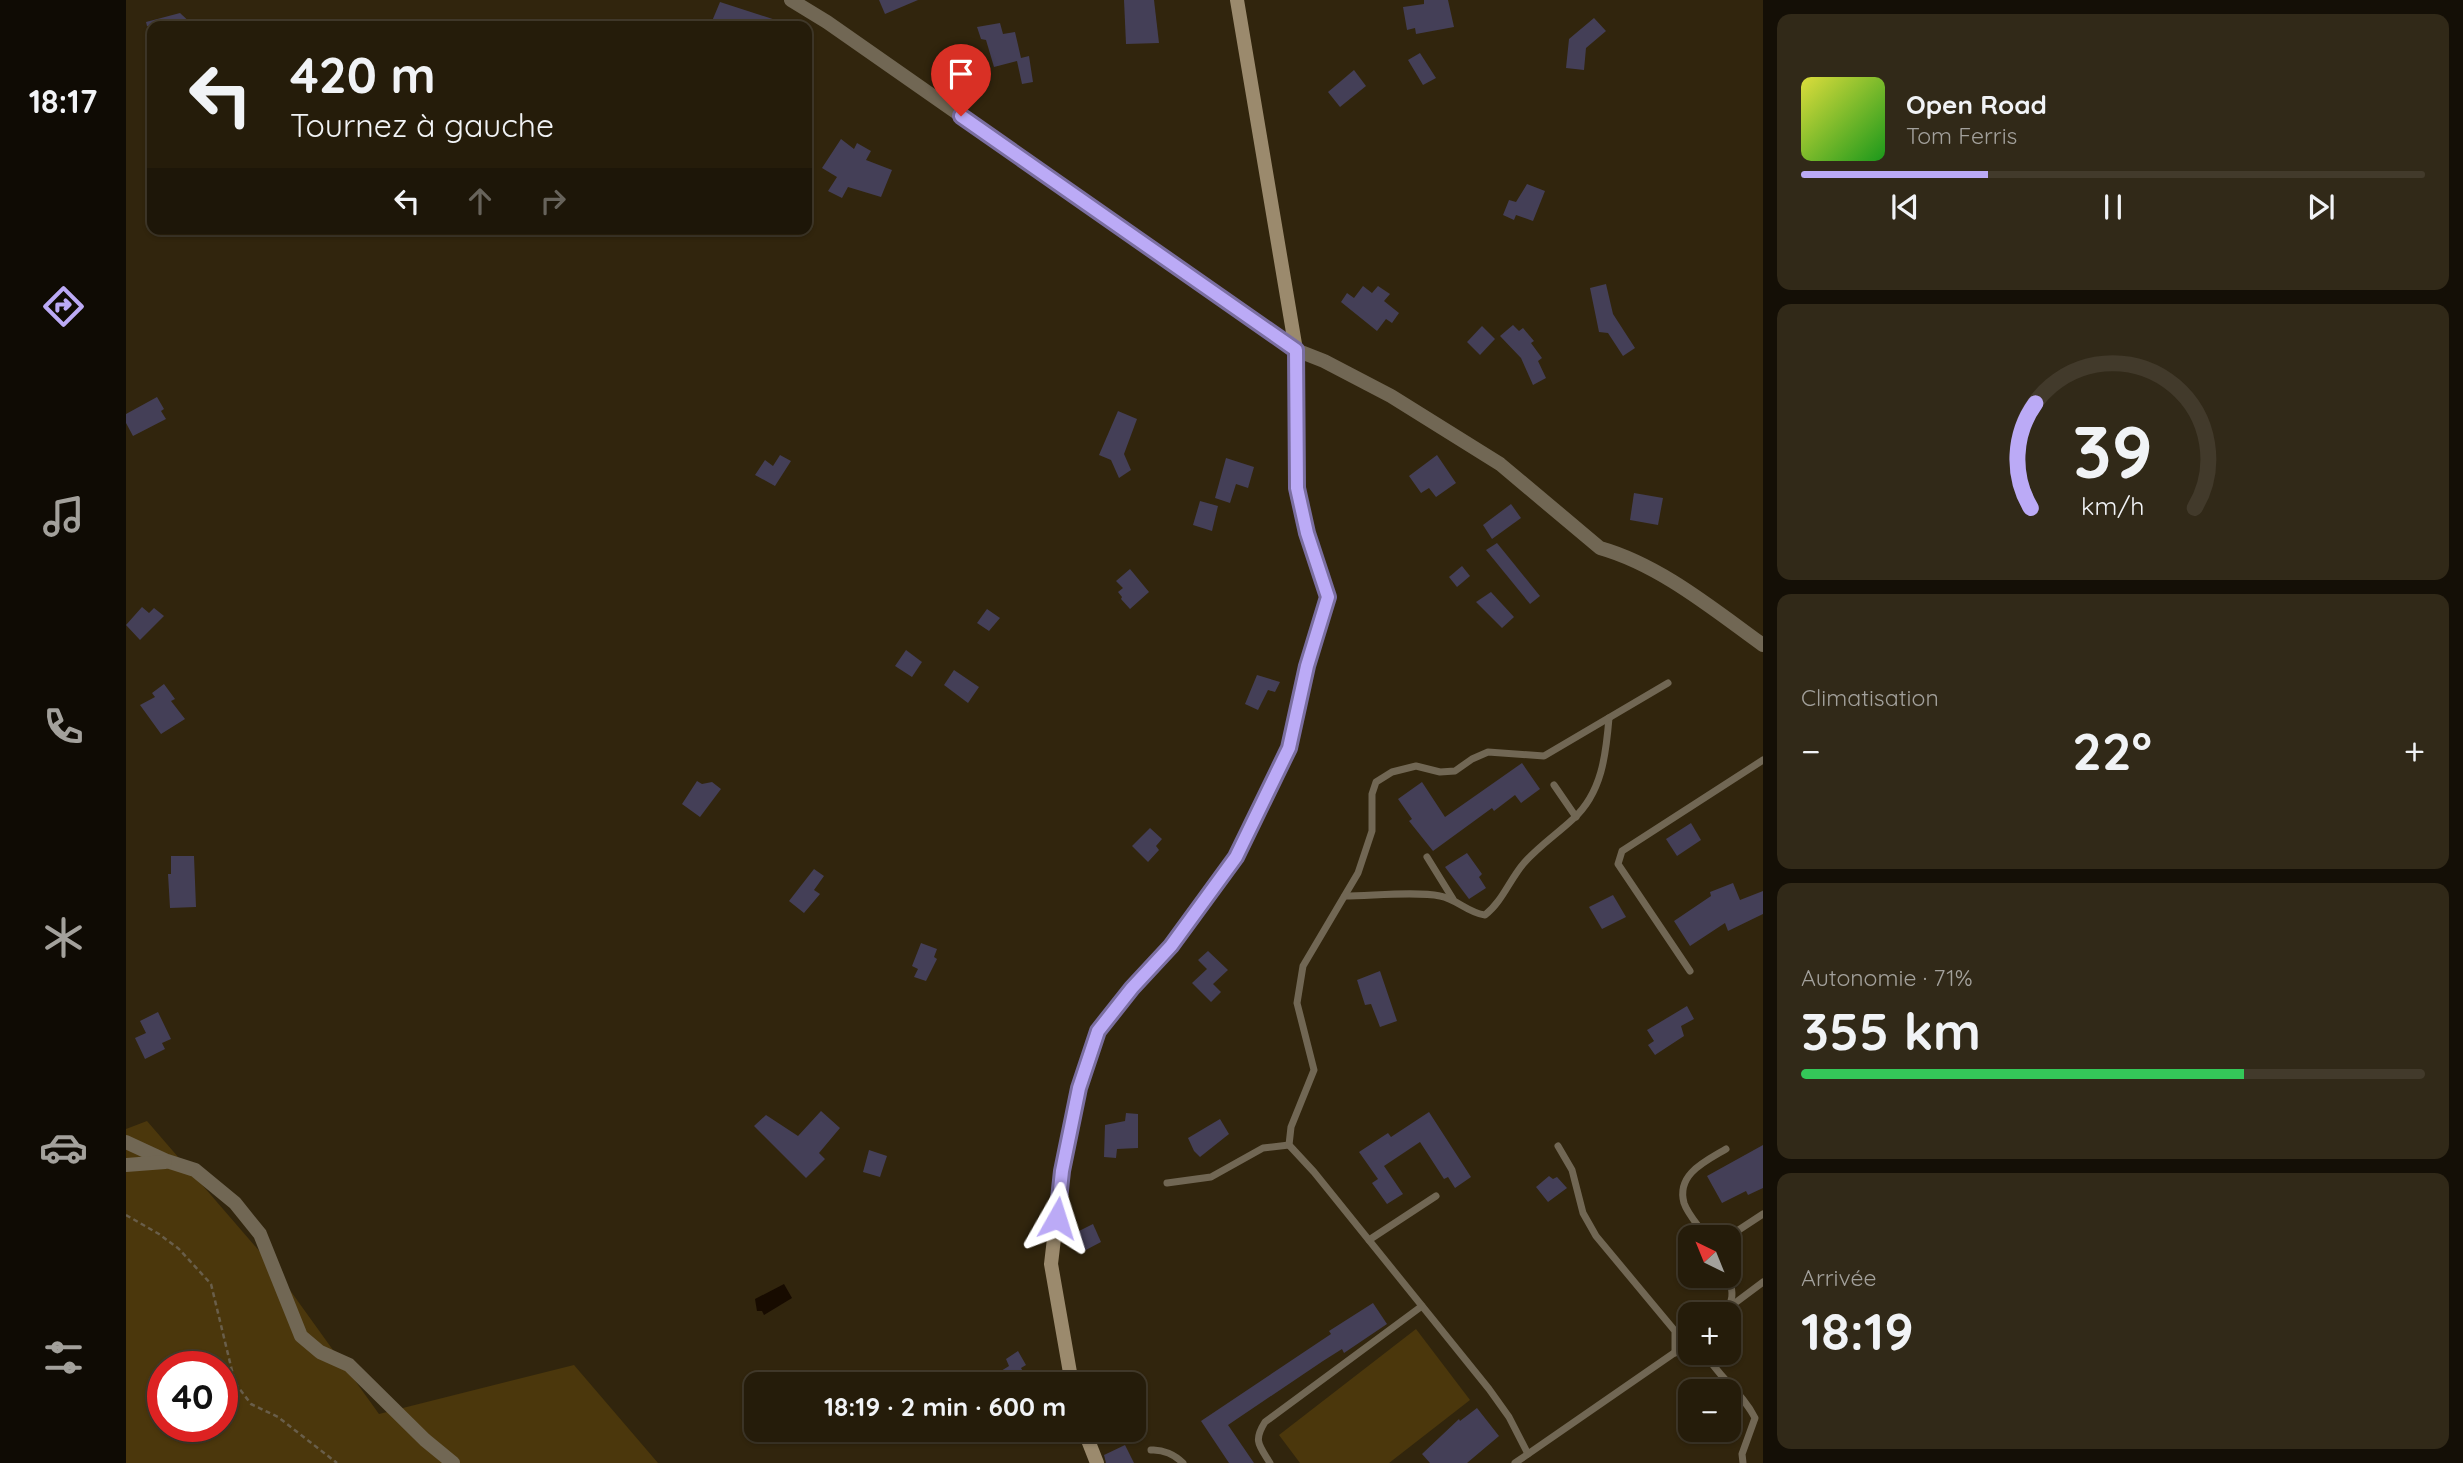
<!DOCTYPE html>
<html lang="fr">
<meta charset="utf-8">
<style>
body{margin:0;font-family:Quicksand,sans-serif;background:#312918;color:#f1f3f6;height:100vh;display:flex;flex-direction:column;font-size:26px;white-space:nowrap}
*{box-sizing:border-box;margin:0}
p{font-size:23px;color:#a3a19c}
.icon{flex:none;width:38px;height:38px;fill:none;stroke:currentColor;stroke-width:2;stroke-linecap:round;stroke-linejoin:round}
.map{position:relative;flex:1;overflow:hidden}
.side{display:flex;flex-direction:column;gap:14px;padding:14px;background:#140f06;width:700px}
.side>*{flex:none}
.hud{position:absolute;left:21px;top:21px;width:665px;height:214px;border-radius:14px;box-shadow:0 2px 5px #0004,0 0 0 2px #423a2b;background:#251c0a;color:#f1f3f6;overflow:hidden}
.needle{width:46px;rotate:317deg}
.tools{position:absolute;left:1552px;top:1225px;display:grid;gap:14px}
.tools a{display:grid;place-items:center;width:63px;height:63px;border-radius:14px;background:#251c0a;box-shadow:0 2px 5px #0004,0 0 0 2px #423a2b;font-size:35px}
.speed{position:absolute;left:21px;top:1351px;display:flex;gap:14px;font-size:35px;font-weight:700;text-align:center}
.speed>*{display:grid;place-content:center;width:91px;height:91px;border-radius:50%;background:#251c0a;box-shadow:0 2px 5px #0004,0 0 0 2px #423a2b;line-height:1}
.speed .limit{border:10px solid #d22;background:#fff;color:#111}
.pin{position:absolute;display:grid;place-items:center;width:60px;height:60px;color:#fff;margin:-72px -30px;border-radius:50% 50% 50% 0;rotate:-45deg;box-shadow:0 0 7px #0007}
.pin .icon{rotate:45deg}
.me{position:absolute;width:77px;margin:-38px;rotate:6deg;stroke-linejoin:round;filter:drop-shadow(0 0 5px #0008)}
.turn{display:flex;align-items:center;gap:24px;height:147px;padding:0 28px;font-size:32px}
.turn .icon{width:91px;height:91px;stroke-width:2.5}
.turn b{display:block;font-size:49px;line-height:60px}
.lanes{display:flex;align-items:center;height:66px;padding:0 28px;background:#0003;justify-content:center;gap:35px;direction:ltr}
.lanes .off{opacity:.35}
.big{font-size:52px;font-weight:700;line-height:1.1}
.side .tile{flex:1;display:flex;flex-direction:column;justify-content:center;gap:10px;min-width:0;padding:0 24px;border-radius:14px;background:#312918}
.side .dial{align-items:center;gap:0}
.dial svg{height:182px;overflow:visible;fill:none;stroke:#423a2b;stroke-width:7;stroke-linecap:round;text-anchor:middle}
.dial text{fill:#f1f3f6;stroke:none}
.song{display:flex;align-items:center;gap:21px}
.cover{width:84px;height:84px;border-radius:10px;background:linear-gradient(135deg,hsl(60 70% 55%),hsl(120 70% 35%))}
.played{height:7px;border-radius:4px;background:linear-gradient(90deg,#bbaaf6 30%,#423a2b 30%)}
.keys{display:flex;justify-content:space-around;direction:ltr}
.heat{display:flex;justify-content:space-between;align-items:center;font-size:38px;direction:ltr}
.charge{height:10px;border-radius:5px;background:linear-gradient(90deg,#34c759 71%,#423a2b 0)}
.trip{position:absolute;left:618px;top:1372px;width:402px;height:70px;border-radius:14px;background:#251c0a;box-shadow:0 2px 5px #0004,0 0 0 2px #423a2b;font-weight:700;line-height:70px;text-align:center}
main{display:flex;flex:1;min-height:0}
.menu{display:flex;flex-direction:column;width:126px;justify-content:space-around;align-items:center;background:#0f0b04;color:#a3a19c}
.menu .icon{width:49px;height:49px}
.menu .active{color:#bbaaf6}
.menu b{font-size:32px;color:#f1f3f6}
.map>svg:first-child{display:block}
</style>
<main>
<nav class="menu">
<b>18:17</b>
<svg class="icon active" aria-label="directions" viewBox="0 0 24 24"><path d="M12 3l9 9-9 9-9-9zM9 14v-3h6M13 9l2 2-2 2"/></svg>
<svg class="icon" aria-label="music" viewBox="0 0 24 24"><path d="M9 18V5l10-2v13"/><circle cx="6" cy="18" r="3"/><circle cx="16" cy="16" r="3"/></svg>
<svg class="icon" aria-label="phone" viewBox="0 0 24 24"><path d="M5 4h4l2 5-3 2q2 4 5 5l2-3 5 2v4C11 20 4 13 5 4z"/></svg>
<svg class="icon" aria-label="climate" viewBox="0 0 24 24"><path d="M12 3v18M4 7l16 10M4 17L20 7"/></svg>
<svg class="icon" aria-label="car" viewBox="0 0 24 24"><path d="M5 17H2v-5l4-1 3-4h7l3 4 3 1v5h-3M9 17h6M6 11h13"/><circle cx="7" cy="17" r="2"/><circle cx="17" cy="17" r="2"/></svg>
<svg class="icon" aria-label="filters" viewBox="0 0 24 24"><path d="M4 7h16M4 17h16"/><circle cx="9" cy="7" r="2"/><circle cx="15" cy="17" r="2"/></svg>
</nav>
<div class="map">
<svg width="1637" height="1463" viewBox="0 0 1637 1463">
<rect width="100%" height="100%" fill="#31250d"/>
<g fill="#4b370c" fill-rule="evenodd">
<path d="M 21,1121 L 148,1268 L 253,1414 L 448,1365 L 532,1463 L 0,1463 L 0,1129 ZM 37,1367 L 96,1367 L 96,1426 L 37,1426 Z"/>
<polygon points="1290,1329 1344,1400 1263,1463 1174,1463 1153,1435"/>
</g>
<polygon fill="#170b00" points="658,1284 666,1298 638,1315 636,1311 631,1311 629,1299"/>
<g fill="#443f57">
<polygon points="753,0 792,0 759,14"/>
<polygon points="998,0 1028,0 1033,43 1000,44"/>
<polygon points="1298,0 1322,0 1328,27 1290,34 1289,28 1281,30 1277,7 1298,4"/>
<polygon points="594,2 662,24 661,26 584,26"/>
<polygon points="54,13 68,26 21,26 20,22"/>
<polygon points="1468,18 1480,31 1460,48 1458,70 1440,68 1443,39"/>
<polygon points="874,23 877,34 889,32 895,58 903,56 907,82 896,84 891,61 868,67 860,40 855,39 851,27"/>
<polygon points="1294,53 1310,78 1297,85 1282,60"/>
<polygon points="1228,70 1240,86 1214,107 1202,92"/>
<polygon points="715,139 728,149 731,143 745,151 740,160 766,170 755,197 722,187 716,198 702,191 711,177 696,168"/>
<polygon points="1401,184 1419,191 1407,221 1390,215 1388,220 1377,215 1383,200 1390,202"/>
<polygon points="1480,284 1487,314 1509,348 1497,356 1482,333 1473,332 1464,288"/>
<polygon points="1237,286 1246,293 1252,286 1264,294 1258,301 1273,313 1266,323 1260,319 1251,331 1215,302 1221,293 1228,298"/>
<polygon points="1387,325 1393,331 1397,328 1408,341 1405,343 1416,358 1412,361 1420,378 1407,385 1395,358 1374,336"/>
<polygon points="1356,326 1369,339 1354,355 1341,342"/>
<polygon points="31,397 38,409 35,411 40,419 7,436 0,423 0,414"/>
<polygon points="992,411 1011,419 998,454 1005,470 993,478 985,460 973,455"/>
<polygon points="654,455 665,461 649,486 629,475 639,460 647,466"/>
<polygon points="1311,455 1330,483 1310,497 1303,488 1295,493 1283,476"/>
<polygon points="1100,458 1128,467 1122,488 1110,484 1104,503 1089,498"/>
<polygon points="1508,493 1537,498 1532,525 1504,520"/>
<polygon points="1074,501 1092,506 1086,531 1067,525"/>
<polygon points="1385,504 1395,518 1366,539 1357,525"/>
<polygon points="1371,543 1414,596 1404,604 1360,550"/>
<polygon points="1336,566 1344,576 1331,587 1323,577"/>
<polygon points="1004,569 1023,592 1004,609 995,599 996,597 992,592 997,588 990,581"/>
<polygon points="1365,592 1388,617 1376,628 1350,602"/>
<polygon points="16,607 23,613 28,608 38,616 14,640 0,625"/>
<polygon points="861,609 874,618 863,631 851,623"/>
<polygon points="780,650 796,662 786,677 769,666"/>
<polygon points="828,670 853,687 842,703 818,685"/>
<polygon points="1131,675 1154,682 1149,692 1142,690 1132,710 1119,704"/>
<polygon points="38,684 49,699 45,701 59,719 35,734 14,705 29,697 26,693"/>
<polygon points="1396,763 1414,789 1395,803 1389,795 1368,811 1366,808 1307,851 1283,821 1286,819 1272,799 1296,782 1319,817"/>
<polygon points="571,781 576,784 586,782 595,789 574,817 556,804"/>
<polygon points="1565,823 1575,840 1551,856 1540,839"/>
<polygon points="1024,828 1036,839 1030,846 1033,850 1022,862 1006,846"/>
<polygon points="1341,853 1356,874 1353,877 1360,888 1343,899 1319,867"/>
<polygon points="45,856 68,856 70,907 44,908 42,874 45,874"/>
<polygon points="688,869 698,876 688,890 694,894 678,913 663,901"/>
<polygon points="1607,883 1614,900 1637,891 1637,914 1602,931 1599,923 1564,946 1548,921 1585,896 1584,892"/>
<polygon points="1487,895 1500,917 1476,929 1463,907"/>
<polygon points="795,943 811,949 808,957 811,959 800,981 788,977 792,969 786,966"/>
<polygon points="1082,951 1102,970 1087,984 1095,992 1085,1002 1066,983 1081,969 1072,960"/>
<polygon points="1254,971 1271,1021 1254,1027 1245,1004 1239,1005 1231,980"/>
<polygon points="1561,1006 1568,1019 1555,1026 1558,1036 1529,1055 1522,1045 1528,1041 1521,1030"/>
<polygon points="32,1012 45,1039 36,1043 39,1049 19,1059 9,1038 20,1033 14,1021"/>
<polygon points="695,1111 714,1128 693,1153 699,1159 680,1178 628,1126 640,1115 672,1136"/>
<polygon points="1303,1112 1345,1177 1329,1188 1322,1177 1318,1179 1294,1142 1258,1166 1277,1194 1261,1204 1246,1183 1252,1179 1233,1152 1262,1133 1265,1137"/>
<polygon points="1000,1113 1012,1114 1012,1148 991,1149 990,1158 978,1157 979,1125 999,1121"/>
<polygon points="1094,1119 1103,1134 1074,1157 1068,1151 1062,1138"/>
<polygon points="1637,1145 1637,1188 1622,1195 1620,1191 1596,1203 1581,1176"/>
<polygon points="743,1150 761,1156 754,1177 737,1172"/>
<polygon points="1423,1176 1427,1179 1431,1177 1441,1188 1422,1202 1410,1187"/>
<polygon points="967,1224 975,1242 956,1252 947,1234"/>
<polygon points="1247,1303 1261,1324 1218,1353 1216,1349 1197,1361 1102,1425 1128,1463 1103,1463 1075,1421 1205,1334 1203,1331"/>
<polygon points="892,1351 900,1365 895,1368 902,1380 893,1384 881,1384 875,1371 883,1366 880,1359"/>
<polygon points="1351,1408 1373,1436 1341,1463 1304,1463 1296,1454 1333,1419 1334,1421"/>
<polygon points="999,1445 1008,1463 980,1463 978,1455"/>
</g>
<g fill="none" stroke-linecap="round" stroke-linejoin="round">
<polyline stroke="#695e4a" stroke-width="2.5" stroke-dasharray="5 3.5" stroke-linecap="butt" points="0,1215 33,1234 53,1249 85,1284 109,1383 125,1404 152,1417 211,1463"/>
<g stroke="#716754" stroke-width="7">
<polyline points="1428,785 1450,817"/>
<polyline points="1301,857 1327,899"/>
<path d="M 1219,896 C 1245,896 1290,891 1314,896 C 1331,899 1342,913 1359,915 C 1376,902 1384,879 1398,863 C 1413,846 1431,834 1447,819 C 1476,793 1480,754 1483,718"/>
<polyline points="1564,971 1492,864 1496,851 1637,760"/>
<polyline points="1432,1146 1446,1170 1457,1213 1470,1236 1549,1331 1549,1353"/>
<polyline points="1041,1183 1085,1177 1137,1148 1163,1145"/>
<path d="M 1580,1237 C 1574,1227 1562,1215 1558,1203 C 1550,1174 1580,1161 1600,1149"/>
<polyline points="1602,1237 1637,1214"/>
<polyline points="1243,1240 1310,1196"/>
<polyline points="1605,1306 1637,1282"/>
<path d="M 1596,1314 C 1609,1302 1607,1292 1603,1276"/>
<path d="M 1579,1353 C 1592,1377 1616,1392 1629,1418 L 1616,1454 L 1617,1463"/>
<path d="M 1025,1450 C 1037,1449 1049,1455 1057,1463"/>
<polyline points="1402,1454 1383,1417 1363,1389 1188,1172 1163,1145 1165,1127 1188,1070 1171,1003 1177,966 1232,873 1246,831 1246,794 1250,782 1266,772 1290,766 1314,772 1329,771 1346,759 1362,752 1418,756 1542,683"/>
<path d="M 1144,1463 C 1133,1445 1127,1441 1139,1422 L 1296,1306"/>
<polyline points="1389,1463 1564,1342"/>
</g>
<g stroke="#716754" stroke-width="14">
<path d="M 665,0 L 701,22 L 1170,350 L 1198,361 L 1265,396 L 1374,464 L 1474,548 C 1534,565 1587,609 1637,645"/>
<polyline points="0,1142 41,1161 69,1170 109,1203 134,1234 175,1336 194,1352 223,1365 299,1440 327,1463"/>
<polyline points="0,1165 39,1162"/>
</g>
<g stroke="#9b8a6d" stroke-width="14">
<polyline points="946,1384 925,1264 936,1171 953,1088 972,1031 1006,988 1045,946 1110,857 1163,748 1181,666 1202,597 1180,533 1171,488 1170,350 1111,0"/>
<polyline points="958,1430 971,1463"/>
</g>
</g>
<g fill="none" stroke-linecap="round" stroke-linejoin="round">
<g stroke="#7a6ea0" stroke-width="18">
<polyline id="route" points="835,116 1170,350 1171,488 1181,533 1202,597 1181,666 1163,748 1110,857 1045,946 1006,988 972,1031 953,1088 936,1171 931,1218"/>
</g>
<use href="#route" stroke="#bbaaf6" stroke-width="12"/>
</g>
</svg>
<div class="tools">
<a><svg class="needle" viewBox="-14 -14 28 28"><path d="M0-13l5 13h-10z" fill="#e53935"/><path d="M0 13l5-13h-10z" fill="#a3a19c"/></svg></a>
<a>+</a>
<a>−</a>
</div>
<div class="speed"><div class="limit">40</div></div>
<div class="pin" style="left:835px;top:116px;background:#d93025"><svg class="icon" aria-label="arrive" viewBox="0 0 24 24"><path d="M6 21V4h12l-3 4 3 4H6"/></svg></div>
<svg class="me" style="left:931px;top:1218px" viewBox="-20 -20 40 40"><path d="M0-17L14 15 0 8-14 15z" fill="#bbaaf6" stroke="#fff" stroke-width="4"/></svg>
<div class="trip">18:19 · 2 min · 600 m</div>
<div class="hud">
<div class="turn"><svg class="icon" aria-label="left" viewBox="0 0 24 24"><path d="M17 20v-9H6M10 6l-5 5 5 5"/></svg><div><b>420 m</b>Tournez à gauche</div></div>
<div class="lanes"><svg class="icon" aria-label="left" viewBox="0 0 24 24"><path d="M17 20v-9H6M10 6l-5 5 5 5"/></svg><svg class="icon off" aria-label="ahead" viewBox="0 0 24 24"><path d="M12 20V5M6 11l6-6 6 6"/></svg><svg class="icon off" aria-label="right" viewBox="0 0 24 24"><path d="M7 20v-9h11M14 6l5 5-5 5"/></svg></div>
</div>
</div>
<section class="side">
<div class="tile">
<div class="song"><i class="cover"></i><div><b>Open Road</b><p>Tom Ferris</p></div></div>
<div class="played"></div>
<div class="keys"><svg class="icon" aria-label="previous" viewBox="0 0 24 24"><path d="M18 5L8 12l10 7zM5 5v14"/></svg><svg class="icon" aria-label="pause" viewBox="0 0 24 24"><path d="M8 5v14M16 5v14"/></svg><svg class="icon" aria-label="next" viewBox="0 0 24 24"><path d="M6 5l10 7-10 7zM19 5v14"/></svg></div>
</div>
<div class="tile dial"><svg viewBox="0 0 100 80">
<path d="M14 69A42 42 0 1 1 86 69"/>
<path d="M14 69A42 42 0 0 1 16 23" stroke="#bbaaf6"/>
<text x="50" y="56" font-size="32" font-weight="700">39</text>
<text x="50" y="72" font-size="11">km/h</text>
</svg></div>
<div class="tile"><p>Climatisation</p>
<div class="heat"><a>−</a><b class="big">22°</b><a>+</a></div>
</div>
<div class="tile"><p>Autonomie · 71%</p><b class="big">355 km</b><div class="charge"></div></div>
<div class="tile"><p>Arrivée</p><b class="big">18:19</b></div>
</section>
</main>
